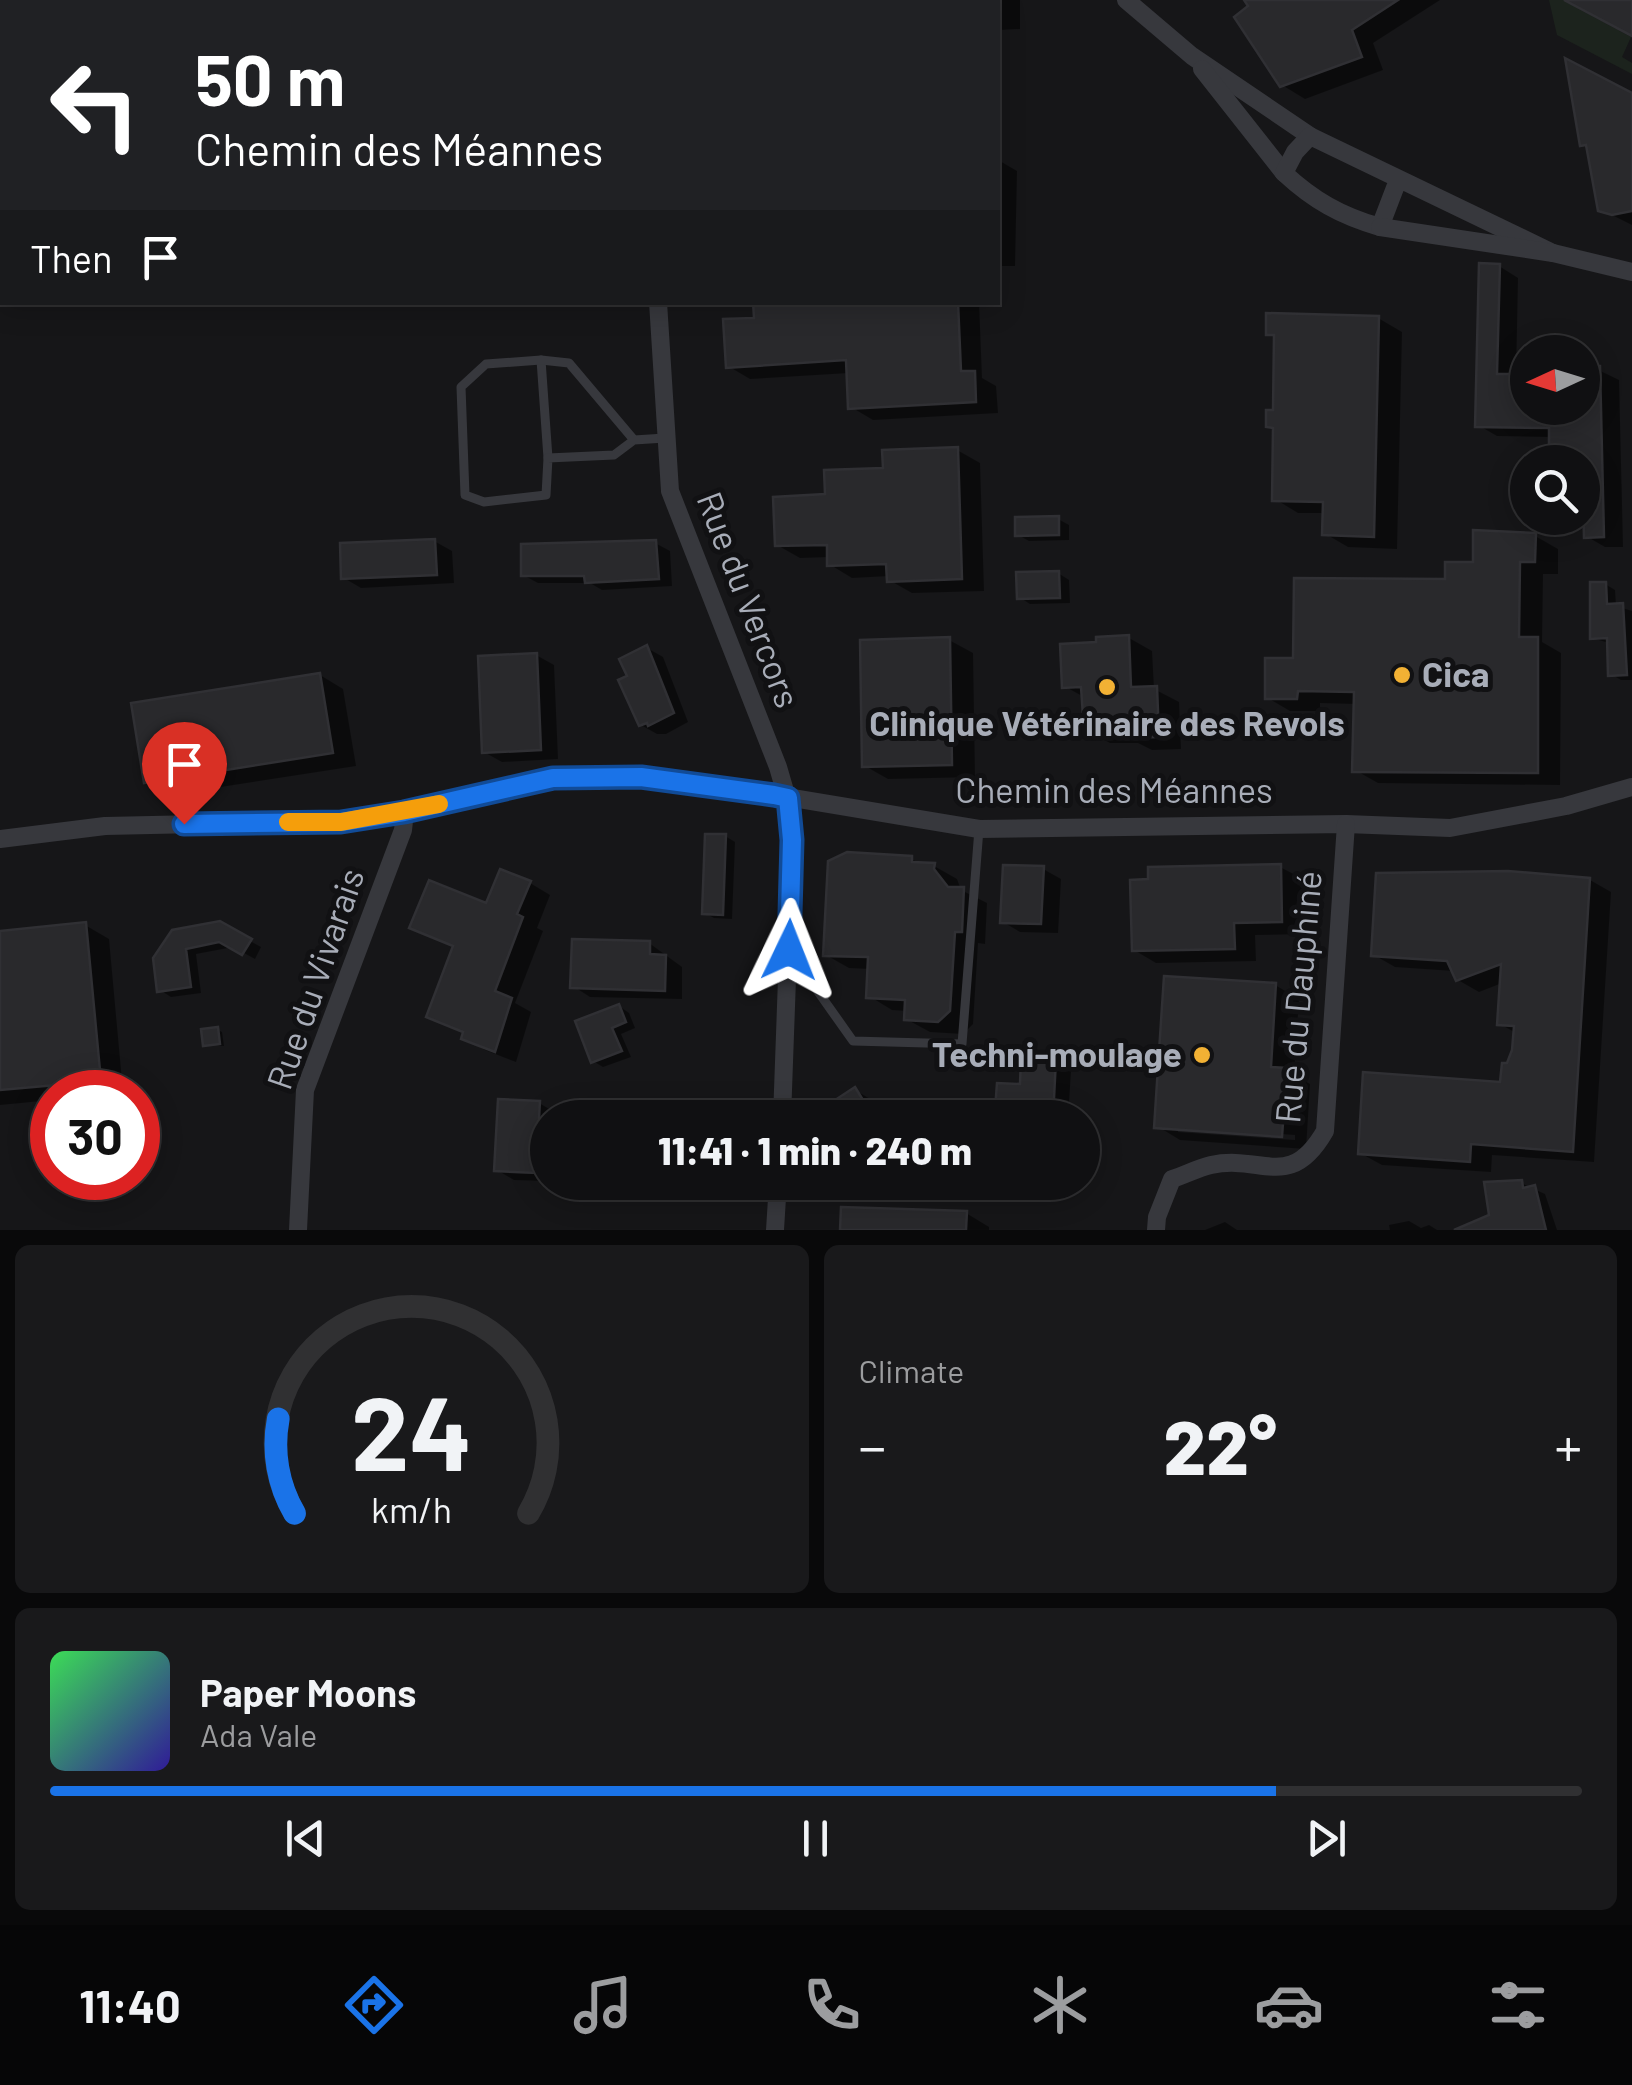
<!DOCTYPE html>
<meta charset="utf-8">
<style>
body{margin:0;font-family:Barlow,sans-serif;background:#19191b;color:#f1f3f6;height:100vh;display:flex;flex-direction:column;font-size:38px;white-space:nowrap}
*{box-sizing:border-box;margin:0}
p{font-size:32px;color:#9c9d9f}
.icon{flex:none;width:55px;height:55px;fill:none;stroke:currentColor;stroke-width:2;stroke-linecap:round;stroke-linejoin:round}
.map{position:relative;height:1230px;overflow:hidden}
.side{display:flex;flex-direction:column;gap:15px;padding:15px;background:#09090a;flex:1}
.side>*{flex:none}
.guide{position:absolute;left:0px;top:0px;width:1000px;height:305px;box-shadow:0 5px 25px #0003,0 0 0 2px #303032;background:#202124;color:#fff;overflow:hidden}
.needle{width:65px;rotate:266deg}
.controls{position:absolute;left:1510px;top:335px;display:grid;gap:20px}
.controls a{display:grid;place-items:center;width:90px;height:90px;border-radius:50%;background:#101012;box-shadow:0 5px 25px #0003,0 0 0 2px #303032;font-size:50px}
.speed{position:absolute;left:30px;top:1070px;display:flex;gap:20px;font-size:50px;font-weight:700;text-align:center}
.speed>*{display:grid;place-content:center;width:130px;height:130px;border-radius:50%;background:#101012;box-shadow:0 5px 25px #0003,0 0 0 2px #303032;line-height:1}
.speed .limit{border:15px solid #d22;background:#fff;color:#111}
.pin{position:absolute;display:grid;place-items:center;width:85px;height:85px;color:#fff;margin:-102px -42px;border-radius:50% 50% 50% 0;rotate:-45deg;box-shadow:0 0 10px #0007}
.pin .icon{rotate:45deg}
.me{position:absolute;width:110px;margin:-55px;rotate:2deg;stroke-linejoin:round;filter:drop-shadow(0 0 8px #0008)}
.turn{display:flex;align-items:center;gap:35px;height:210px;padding:0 30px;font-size:45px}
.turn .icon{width:130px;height:130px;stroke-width:2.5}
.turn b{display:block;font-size:70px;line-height:85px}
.then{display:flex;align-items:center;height:95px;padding:0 30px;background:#0003;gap:20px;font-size:38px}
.big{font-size:75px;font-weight:800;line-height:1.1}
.side .card{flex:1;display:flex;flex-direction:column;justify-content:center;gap:15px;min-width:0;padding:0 35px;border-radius:15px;background:#19191b}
.side .dial{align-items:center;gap:0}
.dial svg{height:260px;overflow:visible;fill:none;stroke:#303032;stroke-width:7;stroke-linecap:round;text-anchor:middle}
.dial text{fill:#f1f3f6;stroke:none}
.song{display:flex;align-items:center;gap:30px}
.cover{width:120px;height:120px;border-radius:15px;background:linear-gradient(135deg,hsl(130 70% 55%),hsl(250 70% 35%))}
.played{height:10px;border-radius:5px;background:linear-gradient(90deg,#1a73e8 80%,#303032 80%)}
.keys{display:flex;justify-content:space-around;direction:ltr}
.heat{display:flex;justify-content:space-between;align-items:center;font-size:55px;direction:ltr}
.side .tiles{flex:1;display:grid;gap:15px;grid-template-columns:1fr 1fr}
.card:last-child{grid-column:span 2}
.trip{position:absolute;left:530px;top:1100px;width:570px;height:100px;border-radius:50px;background:#101012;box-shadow:0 5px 25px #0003,0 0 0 2px #303032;font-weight:800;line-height:100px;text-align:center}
.tab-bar{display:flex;height:160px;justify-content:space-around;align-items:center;background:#060607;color:#9c9d9f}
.tab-bar .icon{width:70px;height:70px}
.tab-bar .active{color:#1a73e8}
.tab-bar b{font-size:45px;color:#f1f3f6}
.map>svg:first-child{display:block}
</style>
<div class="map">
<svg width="1632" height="1230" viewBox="0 0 1632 1230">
<rect width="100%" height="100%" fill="#161618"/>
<polygon fill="#1c231d" points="1549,0 1580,0 1577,8 1631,37 1622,57 1632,63 1632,74 1557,35"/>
<g fill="#0007" fill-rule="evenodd">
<polygon points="673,0 716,0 720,2 673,2"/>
<rect x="790" y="0" width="53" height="2"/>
<polygon points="942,0 1020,0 1020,29 998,30 998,2"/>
<polygon points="1247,0 1440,0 1373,43 1383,70 1305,99 1282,85"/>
<polygon points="0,49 2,50 2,294 0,293"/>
<polygon points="1632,96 1632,225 1600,209 1590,149 1582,145"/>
<polygon points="998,160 1017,171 1015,266 998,266"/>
<polygon points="1499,266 1518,278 1516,376 1528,408 1582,408 1582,362 1619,380 1623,547 1605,547 1586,536 1586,525 1572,526 1558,518 1582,518 1582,462 1552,462 1552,437 1497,436 1478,425"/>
<polygon points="755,302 979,302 982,378 996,386 998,413 873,420 851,407 849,373 750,379 728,366 756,320"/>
<polygon points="1378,318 1402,332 1397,549 1348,547 1324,533 1325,513 1298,513 1275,499 1275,430 1268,426 1276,413 1277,338 1269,334"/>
<polygon points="957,450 980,463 984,591 912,593 889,580 889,576 852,578 829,564 829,557 800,558 777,545 886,470"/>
<polygon points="1058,519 1069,525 1069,540 1029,541 1018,535"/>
<polygon points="1535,536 1558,549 1558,574 1543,574 1542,642 1561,653 1560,785 1378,783 1355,770 1356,704 1320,703 1320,711 1290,711 1268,698 1295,661"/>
<polygon points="434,541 452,551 454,583 361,588 344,578"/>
<polygon points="655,543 670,551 672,586 602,590 590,583 538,583 523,575"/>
<polygon points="1058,573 1069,580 1070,603 1030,604 1019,597"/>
<polygon points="1605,584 1615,590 1616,606 1632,611 1632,680 1621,680 1611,674 1609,643 1592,638"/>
<polygon points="1129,638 1152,651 1154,689 1179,702 1181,749 1152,750 1138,743 1110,743 1086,730 1084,697 1064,686 1099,645"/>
<polygon points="949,640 973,653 975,777 888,779 865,766"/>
<polygon points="647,648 663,657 688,722 666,734 657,734 641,725 630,677"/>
<polygon points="536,655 554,665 558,759 502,762 484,752"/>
<polygon points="320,675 343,689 356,766 169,795 146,781"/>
<polygon points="725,836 735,842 732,919 714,918 705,913"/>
<polygon points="911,859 923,865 934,866 957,879 961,890 987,903 985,944 978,943 973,1024 963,1034 930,1032 906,1019 907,1011 892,1010 869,996 870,969 849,968 826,955"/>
<polygon points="1280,867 1303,879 1304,934 1255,935 1256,961 1156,963 1134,950"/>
<polygon points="1043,869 1061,879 1058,933 1020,932 1003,922"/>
<polygon points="1590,880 1611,892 1594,1162 1492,1155 1491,1172 1382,1165 1360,1153 1503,1084 1516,1033 1500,1024 1502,983 1479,992 1458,980 1454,971 1395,967 1374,955"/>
<polygon points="530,883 550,895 537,928 543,931 515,1003 531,1012 516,1062 485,1050 464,1038 465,1034 429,1016 455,948 412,927 487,906"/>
<polygon points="219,924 261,947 255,959 233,947 196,954 201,993 171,997 160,990 155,958"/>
<polygon points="85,925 109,939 123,1092 52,1092 52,1100 0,1105 0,933"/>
<polygon points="649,943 682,967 682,999 590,997 573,986"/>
<path d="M 1275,985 L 1299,999 L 1294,1075 L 1310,1084 L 1306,1149 L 1180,1140 L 1157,1126 ZM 1178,1127 L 1295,1135 L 1295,1140 L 1178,1132 Z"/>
<polygon points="619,1006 629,1013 635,1028 621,1034 631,1057 603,1067 593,1061"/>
<polygon points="218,1030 222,1032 224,1046 206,1044"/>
<polygon points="1055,1062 1071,1071 1068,1118 1007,1118 1007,1114 998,1108"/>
<polygon points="855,1090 870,1099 883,1118 841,1118"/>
<polygon points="539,1103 556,1113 556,1118 548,1118 548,1181 514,1180 497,1170"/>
<polygon points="701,1110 737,1113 744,1118 700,1118"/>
<polygon points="1521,1183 1545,1194 1557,1230 1457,1230 1492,1217"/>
<polygon points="966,1213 989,1227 989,1230 843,1230"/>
<polygon points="1409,1221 1421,1228 1429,1225 1437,1230 1390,1230 1389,1225"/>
<polygon points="1225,1222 1237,1230 1205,1230"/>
</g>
<g fill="#29292c" stroke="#303034" stroke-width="2.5">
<polygon points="1244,0 1398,0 1352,30 1362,57 1280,87 1234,17 1248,6"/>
<polygon points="1564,0 1632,0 1632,36"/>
<polygon points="1565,58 1632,93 1632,211 1612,215 1598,211 1586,145 1580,146"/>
<polygon points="1479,263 1500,264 1497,374 1528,374 1528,408 1582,408 1582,367 1600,366 1604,537 1584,538 1582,462 1549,462 1549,428 1475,427"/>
<polygon points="753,302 958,302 961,371 975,371 976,402 848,409 846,360 726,368 723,319 754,318"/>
<polygon points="1266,313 1379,316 1374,537 1322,535 1323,502 1272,501 1273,428 1266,427 1266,410 1273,410 1274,335 1266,335"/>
<polygon points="958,447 962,579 887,582 886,564 827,566 827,545 775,546 773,497 825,494 824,470 883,468 882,450"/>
<polygon points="1059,516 1059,535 1015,536 1015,517"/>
<polygon points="1473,530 1536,533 1535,562 1520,562 1519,637 1538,637 1538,773 1352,772 1354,692 1298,691 1297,699 1265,699 1265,658 1293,658 1294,578 1445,579 1445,562 1473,562"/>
<polygon points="435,539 437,575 341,579 340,543"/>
<polygon points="656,540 659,579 585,583 584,576 521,576 521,544"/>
<polygon points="1059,571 1060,598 1017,599 1016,572"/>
<polygon points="1590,582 1606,582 1607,604 1623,603 1627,675 1608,676 1607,638 1590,639"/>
<polygon points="1129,635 1131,687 1157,686 1159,737 1126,738 1126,730 1084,731 1081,687 1062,688 1060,644 1096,642 1096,637"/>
<polygon points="950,637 952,765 862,767 860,640"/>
<polygon points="647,645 674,713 648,726 647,723 639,726 618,680 627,676 619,659"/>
<polygon points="537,653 541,750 482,753 478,656"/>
<polygon points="320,673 333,753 144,783 131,703"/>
<polygon points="705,834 726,834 723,915 702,914"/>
<polygon points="847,852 912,856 912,862 935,863 934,869 948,887 964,887 962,932 955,932 950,1011 938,1022 904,1020 905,1000 866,998 868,957 823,956 828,861"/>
<polygon points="1281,864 1282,922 1234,923 1235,949 1132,951 1130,880 1148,879 1148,867"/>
<polygon points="1003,865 1044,866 1041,924 1000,923"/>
<polygon points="500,869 531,881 517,914 523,917 495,991 512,998 495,1052 461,1039 463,1032 426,1017 453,946 409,928 429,880 486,903"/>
<polygon points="1508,871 1590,878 1573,1152 1471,1144 1470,1162 1358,1154 1363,1072 1500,1082 1502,1063 1507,1063 1512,1050 1514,1026 1497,1025 1501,964 1456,981 1447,961 1371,956 1376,873"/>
<polygon points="220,921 252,939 242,955 219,942 186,949 191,987 157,992 153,958 172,930"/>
<polygon points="86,922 101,1081 0,1090 0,931"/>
<polygon points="572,939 650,941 650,954 666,955 665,991 570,988"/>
<polygon points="1164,976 1276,983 1271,1067 1287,1068 1282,1137 1154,1128"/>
<polygon points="619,1004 626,1022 612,1028 622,1051 591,1063 575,1021"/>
<polygon points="218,1027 220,1044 203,1046 201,1029"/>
<polygon points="1021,1057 1056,1059 1053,1118 1004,1118 1005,1110 995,1110 997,1083 1020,1084"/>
<polygon points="855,1087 874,1118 838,1118 829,1104"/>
<polygon points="498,1099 540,1101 536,1173 494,1171"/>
<polygon points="1522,1180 1523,1188 1535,1185 1546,1230 1454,1230 1489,1215 1484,1182"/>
<polygon points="841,1207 967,1211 966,1230 840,1230"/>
</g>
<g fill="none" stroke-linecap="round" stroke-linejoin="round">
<g stroke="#37383d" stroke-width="9">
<polyline points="541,360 548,458"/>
<polyline points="634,440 614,455 548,458 546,495 484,502 465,495 461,387 486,364 541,360 569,363 634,440 665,438"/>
<polyline points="790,952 853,1041 962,1044 979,829"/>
</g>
<g stroke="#37383d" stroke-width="18">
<polyline points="643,0 643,2"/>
<polyline points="1126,0 1192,56 1310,136"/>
<polyline points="1202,69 1284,173"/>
<path d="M 1398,180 L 1380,227 C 1341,216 1313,200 1284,173 L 1295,152 L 1310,136 L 1553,253"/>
<polyline points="1380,227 1553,253 1632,272"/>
<polyline points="658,302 670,491 778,767 787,798 792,839 782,1118"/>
<polyline points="0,839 105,826 341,821 405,812 553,778 641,777 750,791 979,829 1346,824 1450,828 1566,806 1632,787"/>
<polyline points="298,1230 305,1090 403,830 405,812"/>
<polyline points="775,1230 778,1182"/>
<path d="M 1156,1230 L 1157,1217 L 1172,1179 C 1185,1175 1198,1168 1211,1165 C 1262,1154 1290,1192 1325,1131 L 1346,824"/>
</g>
</g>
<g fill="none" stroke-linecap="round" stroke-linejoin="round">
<g stroke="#114b97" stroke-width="25">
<polyline id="route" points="184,824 341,822 404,812 553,778 641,777 774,795 788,798 792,840 789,950"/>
</g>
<use href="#route" stroke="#1a73e8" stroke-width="18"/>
<polyline stroke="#f59e0b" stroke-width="18" points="288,822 341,822 439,804"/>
</g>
<g fill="#f2b134" stroke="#111113" stroke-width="4">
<circle cx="1402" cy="675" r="10"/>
<circle cx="1107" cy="687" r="10"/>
<circle cx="1202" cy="1055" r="10"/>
</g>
<g text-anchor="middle" stroke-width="10" stroke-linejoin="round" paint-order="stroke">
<g font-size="35" fill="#a8adb8" stroke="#111113">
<text transform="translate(748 600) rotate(69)" y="12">Rue du Vercors</text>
<text x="1114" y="803">Chemin des Méannes</text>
<text transform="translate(316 979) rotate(-71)" y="12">Rue du Vivarais</text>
<text transform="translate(1299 997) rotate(-85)" y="12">Rue du Dauphiné</text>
</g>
<g font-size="35" font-weight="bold" fill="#a8adb8" stroke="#111113" text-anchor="start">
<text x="1422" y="687">Cica</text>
<text x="1107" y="736" text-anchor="middle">Clinique Vétérinaire des Revols</text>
<text x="1182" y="1067" text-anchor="end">Techni-moulage</text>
</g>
</g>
</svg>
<div class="controls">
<a><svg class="needle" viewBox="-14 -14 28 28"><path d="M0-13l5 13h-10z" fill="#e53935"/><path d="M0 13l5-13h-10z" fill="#9c9d9f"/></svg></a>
<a><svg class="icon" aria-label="search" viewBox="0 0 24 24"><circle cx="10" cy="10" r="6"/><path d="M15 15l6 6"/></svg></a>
</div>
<div class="speed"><div class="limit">30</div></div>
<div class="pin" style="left:184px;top:824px;background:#d93025"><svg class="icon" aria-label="arrive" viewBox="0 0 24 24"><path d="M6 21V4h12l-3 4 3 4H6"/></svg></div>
<svg class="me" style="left:789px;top:950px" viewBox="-20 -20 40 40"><path d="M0-17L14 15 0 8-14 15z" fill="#1a73e8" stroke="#fff" stroke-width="4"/></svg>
<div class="trip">11:41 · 1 min · 240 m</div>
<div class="guide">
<div class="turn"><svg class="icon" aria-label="left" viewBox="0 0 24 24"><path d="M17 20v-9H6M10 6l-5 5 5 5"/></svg><div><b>50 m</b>Chemin des Méannes</div></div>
<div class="then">Then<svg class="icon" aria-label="arrive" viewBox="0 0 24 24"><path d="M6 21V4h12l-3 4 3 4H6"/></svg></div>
</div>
</div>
<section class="side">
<div class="tiles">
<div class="card dial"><svg viewBox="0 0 100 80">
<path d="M14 69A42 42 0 1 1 86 69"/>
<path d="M14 69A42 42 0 0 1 9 40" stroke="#1a73e8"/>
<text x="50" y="56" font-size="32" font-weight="700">24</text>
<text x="50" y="72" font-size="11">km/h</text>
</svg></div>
<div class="card"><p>Climate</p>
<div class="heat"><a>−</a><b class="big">22°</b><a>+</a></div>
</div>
<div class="card">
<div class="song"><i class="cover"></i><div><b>Paper Moons</b><p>Ada Vale</p></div></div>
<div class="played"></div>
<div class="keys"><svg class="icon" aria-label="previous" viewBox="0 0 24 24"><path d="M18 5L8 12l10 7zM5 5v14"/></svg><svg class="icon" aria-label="pause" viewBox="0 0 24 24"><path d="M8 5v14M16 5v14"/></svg><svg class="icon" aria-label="next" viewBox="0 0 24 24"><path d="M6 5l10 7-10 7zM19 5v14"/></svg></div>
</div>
</div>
</section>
<nav class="tab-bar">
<b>11:40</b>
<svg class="icon active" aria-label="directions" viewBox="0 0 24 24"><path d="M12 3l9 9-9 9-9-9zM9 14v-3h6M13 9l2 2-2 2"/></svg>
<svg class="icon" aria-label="music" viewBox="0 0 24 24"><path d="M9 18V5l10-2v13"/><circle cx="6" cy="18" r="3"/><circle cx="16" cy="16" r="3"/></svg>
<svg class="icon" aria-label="phone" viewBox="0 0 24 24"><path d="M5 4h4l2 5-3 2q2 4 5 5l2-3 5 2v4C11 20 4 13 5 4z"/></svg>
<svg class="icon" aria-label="climate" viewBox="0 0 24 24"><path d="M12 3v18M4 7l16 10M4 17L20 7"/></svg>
<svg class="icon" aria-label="car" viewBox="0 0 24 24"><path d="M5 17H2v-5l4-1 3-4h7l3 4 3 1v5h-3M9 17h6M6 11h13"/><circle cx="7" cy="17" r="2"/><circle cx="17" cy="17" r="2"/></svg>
<svg class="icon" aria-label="filters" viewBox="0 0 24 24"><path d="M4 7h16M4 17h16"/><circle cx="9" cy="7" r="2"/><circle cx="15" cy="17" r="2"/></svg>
</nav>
